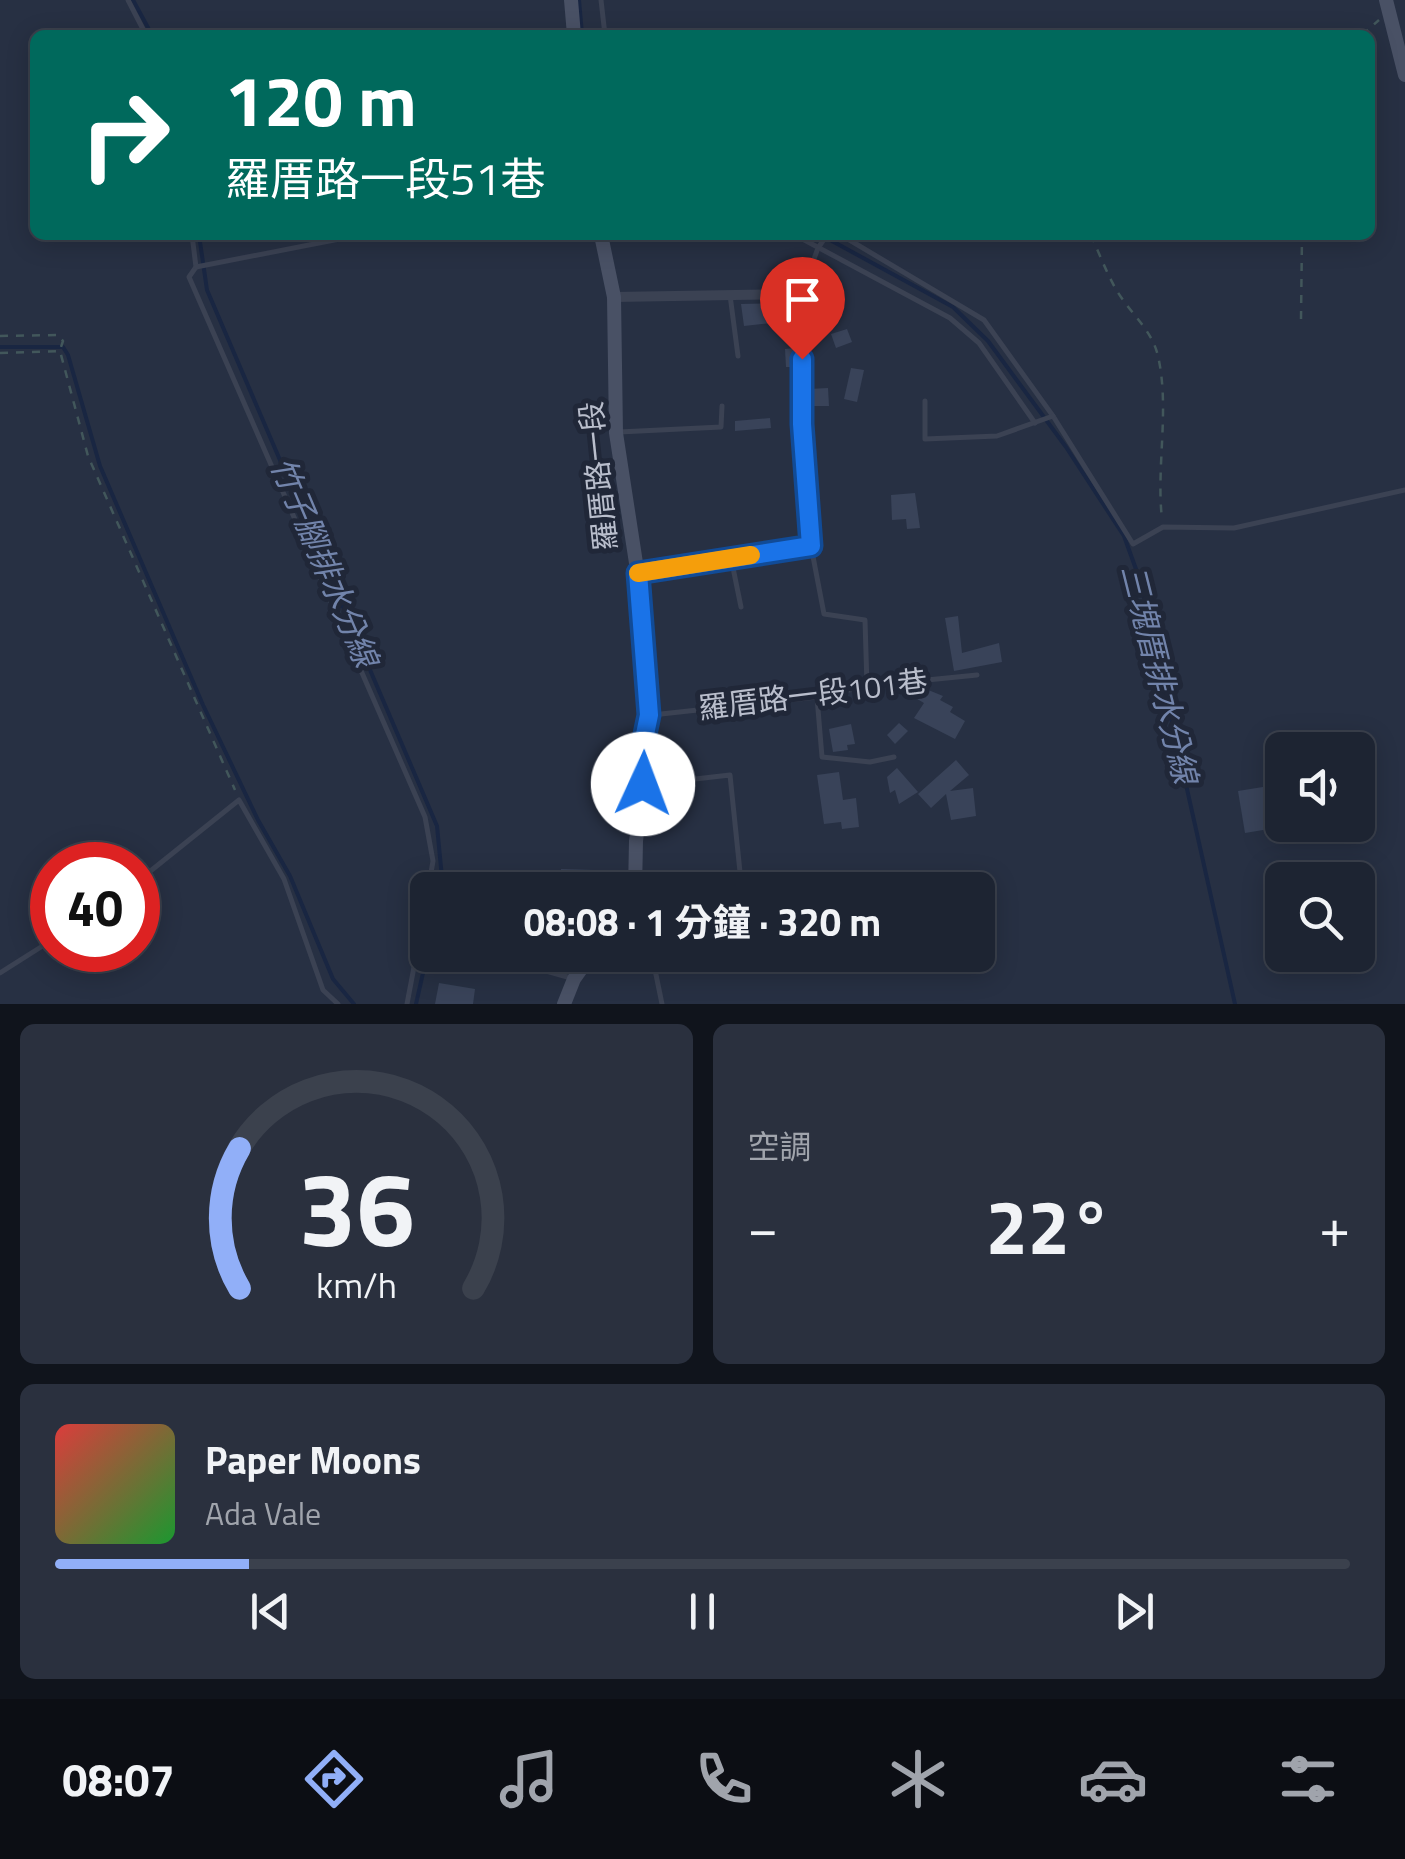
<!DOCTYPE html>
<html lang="zh-TW">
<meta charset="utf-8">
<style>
body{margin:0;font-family:"Titillium Web","Noto Sans TC",sans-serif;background:#2a303e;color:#f1f3f6;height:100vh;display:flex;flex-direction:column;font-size:38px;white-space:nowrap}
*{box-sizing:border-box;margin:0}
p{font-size:32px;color:#a0a4ac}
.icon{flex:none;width:55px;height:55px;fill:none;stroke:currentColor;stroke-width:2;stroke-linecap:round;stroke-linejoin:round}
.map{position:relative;height:1004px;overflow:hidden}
.side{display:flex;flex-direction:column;gap:20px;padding:20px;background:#10141c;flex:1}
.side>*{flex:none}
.banner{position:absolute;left:30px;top:30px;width:1345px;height:210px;border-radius:15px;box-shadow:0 5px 25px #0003,0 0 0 2px #3b414d;background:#00695c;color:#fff;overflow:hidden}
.tools{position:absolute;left:1265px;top:732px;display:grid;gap:20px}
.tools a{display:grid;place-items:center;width:110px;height:110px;border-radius:15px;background:#1d2432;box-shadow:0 5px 25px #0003,0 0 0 2px #3b414d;font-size:50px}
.speed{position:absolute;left:30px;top:842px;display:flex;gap:20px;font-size:50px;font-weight:700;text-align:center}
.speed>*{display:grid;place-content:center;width:130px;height:130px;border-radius:50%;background:#1d2432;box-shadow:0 5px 25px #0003,0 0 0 2px #3b414d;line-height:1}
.speed .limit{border:15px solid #d22;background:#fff;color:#111}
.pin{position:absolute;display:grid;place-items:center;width:85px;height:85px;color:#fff;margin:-102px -42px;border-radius:50% 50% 50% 0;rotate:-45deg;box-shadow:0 0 10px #0007}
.pin .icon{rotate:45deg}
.me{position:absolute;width:110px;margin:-55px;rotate:2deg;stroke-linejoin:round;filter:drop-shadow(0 0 8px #0008)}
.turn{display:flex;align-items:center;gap:35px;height:210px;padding:0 30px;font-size:45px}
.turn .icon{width:130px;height:130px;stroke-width:2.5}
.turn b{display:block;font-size:70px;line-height:85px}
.big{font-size:75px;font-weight:700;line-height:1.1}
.side .card{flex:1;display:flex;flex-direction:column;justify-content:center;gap:15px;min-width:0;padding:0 35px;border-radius:15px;background:#2a303e}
.side .dial{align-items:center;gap:0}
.dial svg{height:260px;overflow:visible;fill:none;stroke:#3b414d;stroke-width:7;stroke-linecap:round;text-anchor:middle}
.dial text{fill:#f1f3f6;stroke:none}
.song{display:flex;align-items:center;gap:30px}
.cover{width:120px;height:120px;border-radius:15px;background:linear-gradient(135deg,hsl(0 70% 55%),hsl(130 70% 35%))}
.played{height:10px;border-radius:5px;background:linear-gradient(90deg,#91aff8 15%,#3b414d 15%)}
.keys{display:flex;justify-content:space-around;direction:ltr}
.heat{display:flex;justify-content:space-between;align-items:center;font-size:55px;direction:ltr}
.side .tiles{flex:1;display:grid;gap:20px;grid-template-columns:1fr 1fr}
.card:last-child{grid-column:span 2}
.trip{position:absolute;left:410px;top:872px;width:585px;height:100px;border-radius:15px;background:#1d2432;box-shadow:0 5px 25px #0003,0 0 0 2px #3b414d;font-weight:700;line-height:100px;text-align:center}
.menu{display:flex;height:160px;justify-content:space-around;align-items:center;background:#0c0e14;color:#a0a4ac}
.menu .icon{width:70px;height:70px}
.menu .active{color:#91aff8}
.menu b{font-size:45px;color:#f1f3f6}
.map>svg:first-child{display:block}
</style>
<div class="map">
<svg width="1405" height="1004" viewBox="0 0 1405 1004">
<rect width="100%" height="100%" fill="#273043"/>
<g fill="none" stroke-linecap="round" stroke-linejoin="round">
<g stroke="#192642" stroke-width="4">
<polyline points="133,0 152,35"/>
<polyline points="579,0 582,35"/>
<polyline points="199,235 207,290 437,826 442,878 440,890"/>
<polyline points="821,235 953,307 988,341 1066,447 1124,536 1141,583 1235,1004"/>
<polyline points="0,347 63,347 68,355 100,466 203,705 258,820 290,876 333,979 354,1004"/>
<polyline points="416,1004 428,951"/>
</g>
</g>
<g fill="#394359">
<polygon points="833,284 838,298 820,304 815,290"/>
<polygon points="795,303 795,316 791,316 791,321 744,326 741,304"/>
<polygon points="847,329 852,342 836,348 831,334"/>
<polygon points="795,348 796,367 786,367 785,349"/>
<polygon points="851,368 864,370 857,402 844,399"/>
<polygon points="828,388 829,406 809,406 809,389"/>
<polygon points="770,418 771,428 735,431 735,421"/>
<polygon points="915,493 920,528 907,529 906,519 892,520 891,495"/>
<polygon points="958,616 962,653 999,643 1002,662 954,671 945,618"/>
<polygon points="921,687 943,696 940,700 953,707 950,712 965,721 955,739 914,718 924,703 907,693 910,688"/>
<polygon points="899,723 908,731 895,744 887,735"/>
<polygon points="851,724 855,744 847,745 848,750 833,752 829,729"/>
<polygon points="956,760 969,775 950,791 973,788 976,816 951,820 946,794 931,808 918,794"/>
<polygon points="897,768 918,792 899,804 895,790 890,793 887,777"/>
<polygon points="839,772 843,800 856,798 859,827 842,829 841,822 824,824 817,775"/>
<polygon points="1275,785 1282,827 1245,833 1238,791"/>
<polygon points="561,869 594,870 594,890 560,890"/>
<polygon points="439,983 475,989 473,1004 435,1004"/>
</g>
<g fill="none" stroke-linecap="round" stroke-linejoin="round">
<g stroke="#42575b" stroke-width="2.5" stroke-dasharray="8 8" stroke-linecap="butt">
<polyline points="1362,35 1379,20"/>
<path d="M 1091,235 C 1099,253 1107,274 1117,291 C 1131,314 1152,330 1158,356 C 1170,409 1156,466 1162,519"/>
<polyline points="1301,319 1302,235"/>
<polyline points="0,336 58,335 63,341 60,350"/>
<polyline points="0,353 60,351 88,456 235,790"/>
</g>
<g stroke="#3b4253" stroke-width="5">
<polyline points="128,0 146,35"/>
<polyline points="601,0 605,35"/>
<polyline points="192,235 196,267 189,277 425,817 433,861 428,890"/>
<polyline points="795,235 950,318 979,343 1035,423"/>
<polyline points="827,235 818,248 801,294 803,443 811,546 824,614 865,620 867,686"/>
<polyline points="841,235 984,320 1053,416 1133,544 1163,527 1234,528 1405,490"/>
<polyline points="196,267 360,235"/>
<polyline points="730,295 738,356"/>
<polyline points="925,401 925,439 997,436 1053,416"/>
<polyline points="619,432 721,427 722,406"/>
<polyline points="731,558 741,607"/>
<polyline points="641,572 811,546"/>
<polyline points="817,697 822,757 870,762 894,757"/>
<polyline points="652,715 817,697 867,686 977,675"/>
<polyline points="138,881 239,800 284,879 323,990 338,1004"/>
<polyline points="637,887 740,872 730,775 643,785"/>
<polyline points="652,955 662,1004"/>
<polyline points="485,967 539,969 571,978"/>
<polyline points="0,973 52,940"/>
<polyline points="407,1004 428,893"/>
</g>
<polyline stroke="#3b4253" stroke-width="10" points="614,297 801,294"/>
<g stroke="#495165" stroke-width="14">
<polyline points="571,0 574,35"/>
<polyline points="1386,0 1405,75"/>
<polyline points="601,235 614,297 616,433 642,602 647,672 649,715 643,744 643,785 636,841 635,890"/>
<polyline points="564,1004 574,979 591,955"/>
</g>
</g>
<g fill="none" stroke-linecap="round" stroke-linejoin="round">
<g stroke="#114b97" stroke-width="25">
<polyline id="route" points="643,784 643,744 649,715 638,573 811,546 802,424 802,359"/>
</g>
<use href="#route" stroke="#1a73e8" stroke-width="18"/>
<polyline stroke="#f59e0b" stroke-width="18" points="638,573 751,555"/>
</g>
<g text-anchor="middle" stroke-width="10" stroke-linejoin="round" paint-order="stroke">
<g font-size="30" fill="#b9becc" stroke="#202738">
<text transform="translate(599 476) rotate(-96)" y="10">羅厝路一段</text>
<text transform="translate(813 695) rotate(-7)" y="10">羅厝路一段101巷</text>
</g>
<g font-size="32" font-style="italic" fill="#7284ab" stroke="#202738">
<text transform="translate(324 562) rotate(67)" y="11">竹子腳排水分線</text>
<text transform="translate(1159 674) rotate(76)" y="11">三塊厝排水分線</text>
</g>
</g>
</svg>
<div class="tools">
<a><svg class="icon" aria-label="sound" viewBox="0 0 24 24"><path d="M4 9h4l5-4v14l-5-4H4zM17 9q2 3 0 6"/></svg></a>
<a><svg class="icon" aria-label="search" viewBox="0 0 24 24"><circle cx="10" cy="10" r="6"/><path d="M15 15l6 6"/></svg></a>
</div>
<div class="speed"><div class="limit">40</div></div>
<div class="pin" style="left:802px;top:359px;background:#d93025"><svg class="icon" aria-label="arrive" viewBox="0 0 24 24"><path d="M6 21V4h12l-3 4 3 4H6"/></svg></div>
<svg class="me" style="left:643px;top:784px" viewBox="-20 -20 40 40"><circle r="19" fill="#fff"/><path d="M0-13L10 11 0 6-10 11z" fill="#1a73e8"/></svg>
<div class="trip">08:08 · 1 分鐘 · 320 m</div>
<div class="banner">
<div class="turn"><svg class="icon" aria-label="right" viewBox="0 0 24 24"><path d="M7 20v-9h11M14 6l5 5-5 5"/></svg><div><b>120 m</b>羅厝路一段51巷</div></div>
</div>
</div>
<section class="side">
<div class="tiles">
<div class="card dial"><svg viewBox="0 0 100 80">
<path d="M14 69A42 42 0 1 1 86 69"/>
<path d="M14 69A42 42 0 0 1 14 26" stroke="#91aff8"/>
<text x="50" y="56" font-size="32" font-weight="700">36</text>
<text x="50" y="72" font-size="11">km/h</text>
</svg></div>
<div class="card"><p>空調</p>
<div class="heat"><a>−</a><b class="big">22°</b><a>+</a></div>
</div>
<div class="card">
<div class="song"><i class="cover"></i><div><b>Paper Moons</b><p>Ada Vale</p></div></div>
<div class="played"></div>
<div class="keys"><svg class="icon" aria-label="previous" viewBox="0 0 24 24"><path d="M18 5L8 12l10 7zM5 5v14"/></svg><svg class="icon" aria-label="pause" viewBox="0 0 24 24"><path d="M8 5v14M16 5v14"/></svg><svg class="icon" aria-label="next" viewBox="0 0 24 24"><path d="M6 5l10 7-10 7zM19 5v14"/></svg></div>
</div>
</div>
</section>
<nav class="menu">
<b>08:07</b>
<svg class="icon active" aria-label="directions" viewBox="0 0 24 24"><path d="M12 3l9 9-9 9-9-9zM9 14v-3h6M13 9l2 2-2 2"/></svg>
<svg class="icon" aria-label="music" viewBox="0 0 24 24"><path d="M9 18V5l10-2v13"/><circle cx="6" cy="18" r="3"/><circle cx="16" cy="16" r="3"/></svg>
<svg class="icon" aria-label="phone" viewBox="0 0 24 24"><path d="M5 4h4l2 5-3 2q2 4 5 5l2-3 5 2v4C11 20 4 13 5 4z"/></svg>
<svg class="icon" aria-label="climate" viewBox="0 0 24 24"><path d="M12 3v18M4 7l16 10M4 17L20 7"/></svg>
<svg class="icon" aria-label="car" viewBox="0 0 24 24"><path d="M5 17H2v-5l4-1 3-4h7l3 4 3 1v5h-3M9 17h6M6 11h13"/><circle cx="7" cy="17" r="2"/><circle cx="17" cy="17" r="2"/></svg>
<svg class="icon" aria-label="filters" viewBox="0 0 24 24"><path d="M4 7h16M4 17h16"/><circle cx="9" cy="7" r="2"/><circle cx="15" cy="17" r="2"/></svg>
</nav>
